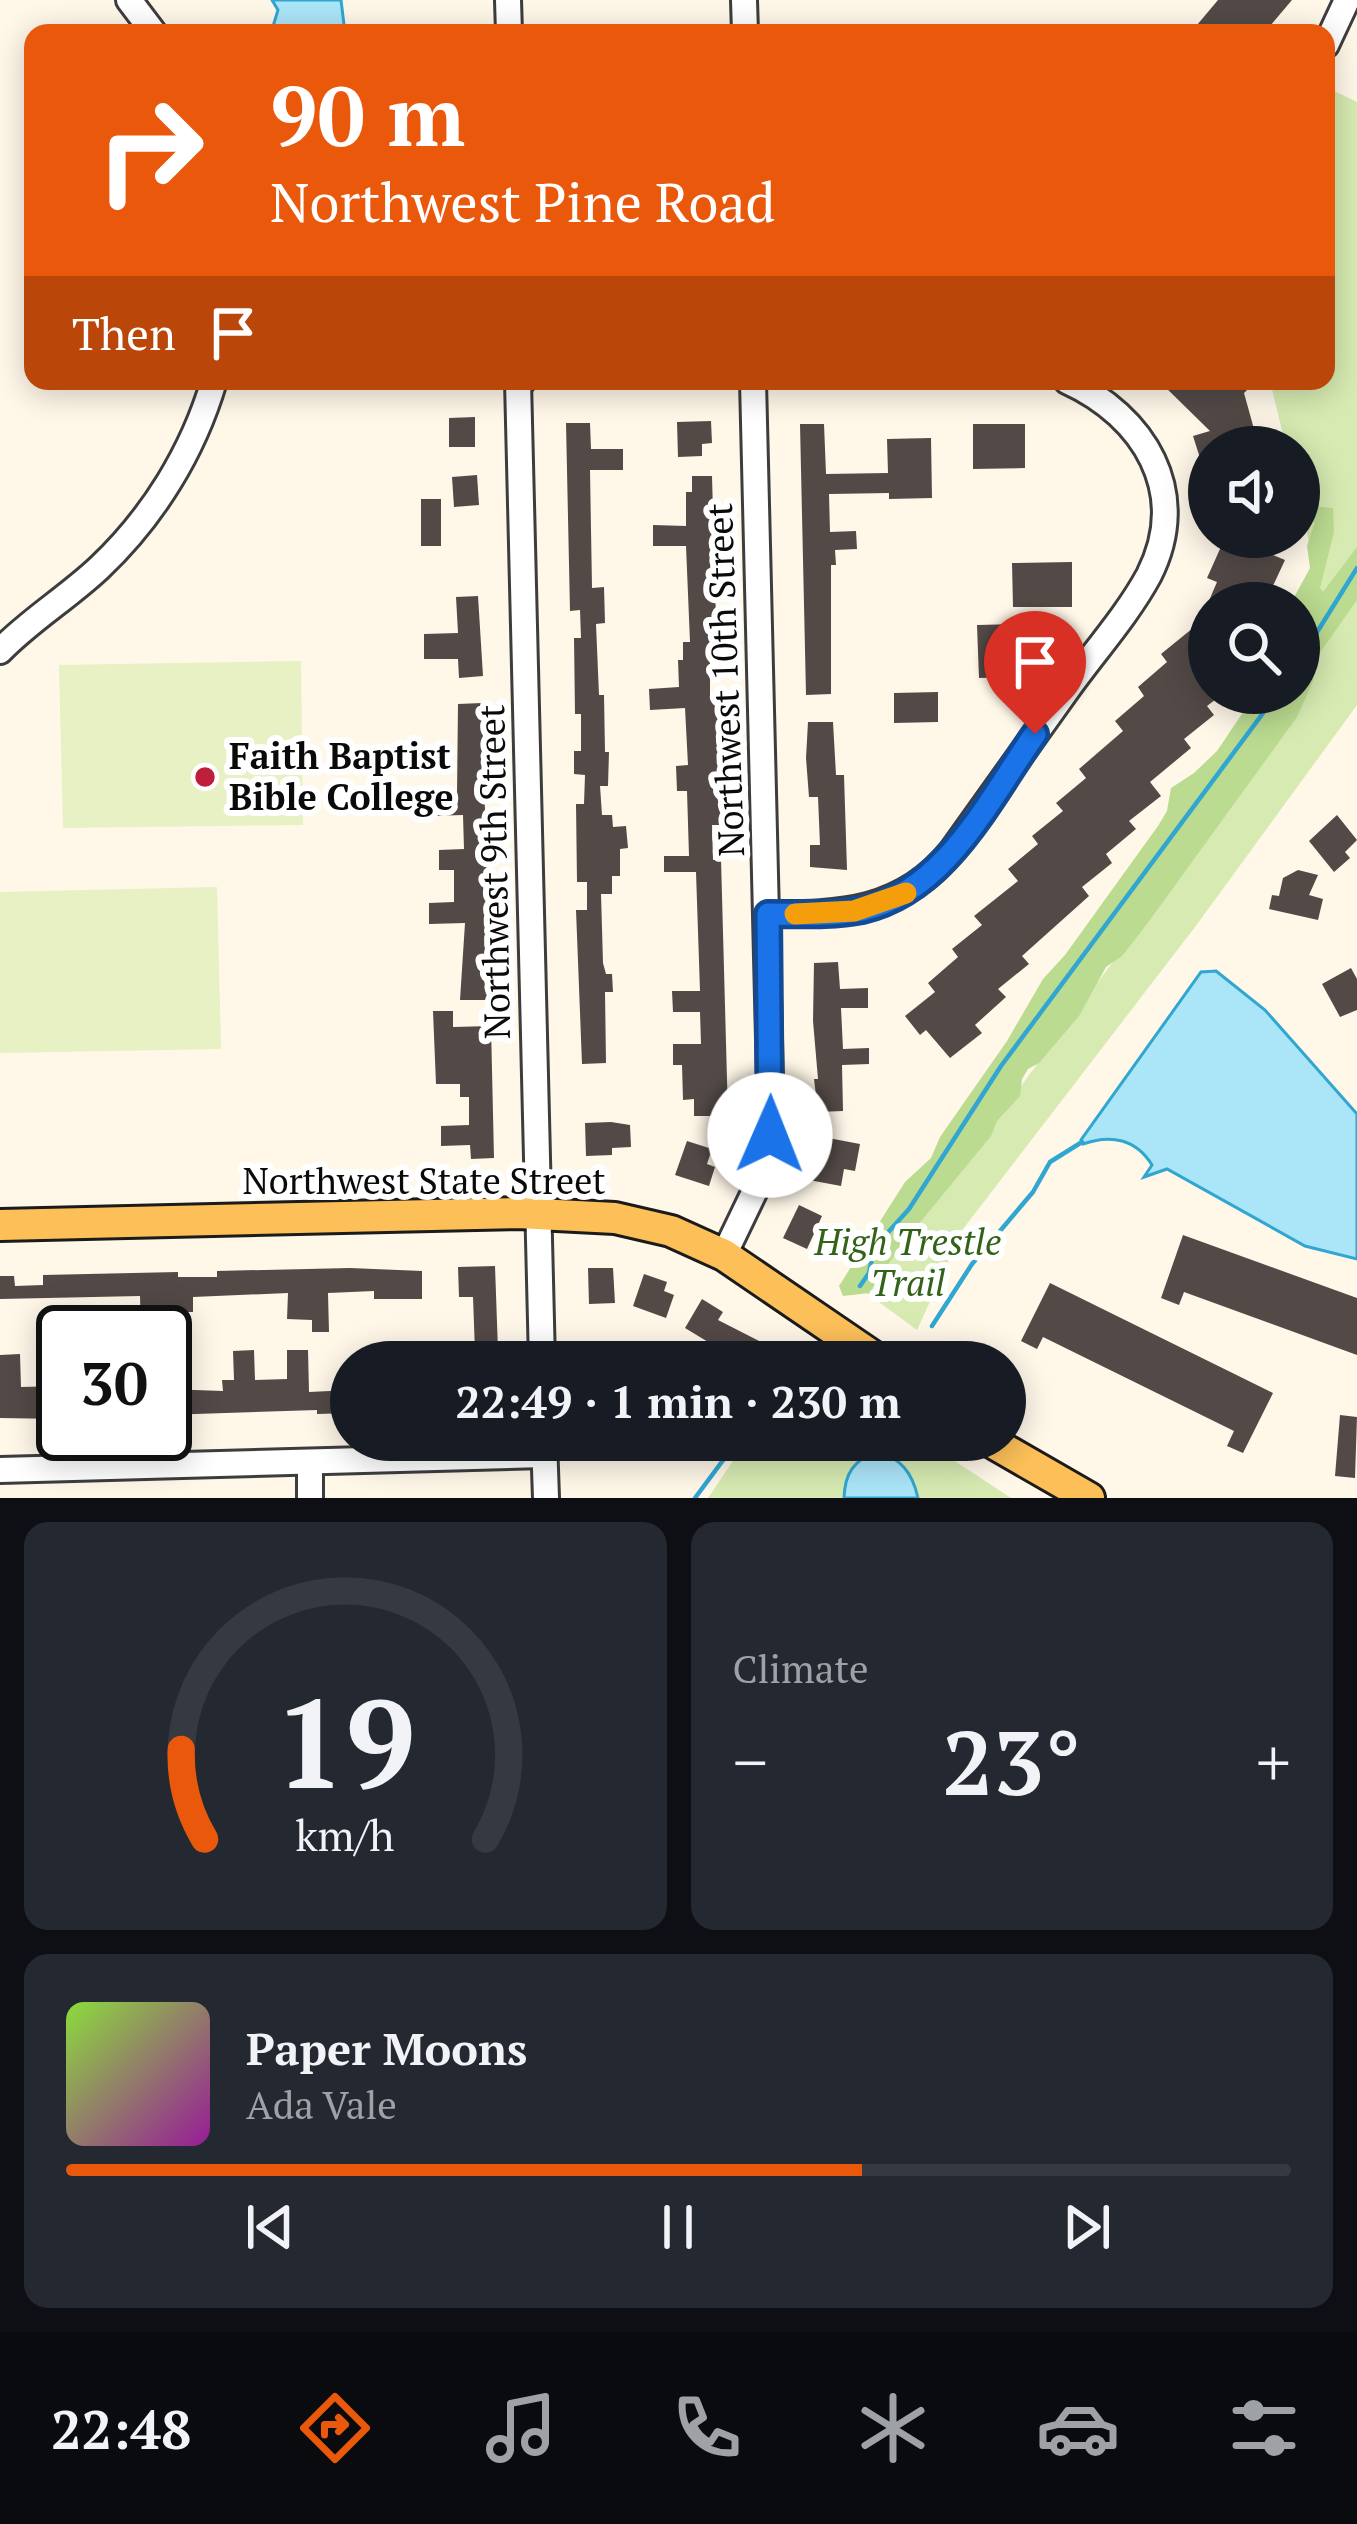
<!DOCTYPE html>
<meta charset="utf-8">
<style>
body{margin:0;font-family:"PT Serif",serif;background:#242831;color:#f1f3f6;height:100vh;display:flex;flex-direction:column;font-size:45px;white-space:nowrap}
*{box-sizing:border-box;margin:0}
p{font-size:39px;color:#9ea1a6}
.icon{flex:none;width:66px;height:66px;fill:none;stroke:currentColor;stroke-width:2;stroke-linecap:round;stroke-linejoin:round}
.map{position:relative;height:1498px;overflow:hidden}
.details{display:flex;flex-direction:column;gap:24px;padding:24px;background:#0d0f14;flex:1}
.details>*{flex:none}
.banner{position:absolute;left:24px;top:24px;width:1311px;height:366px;border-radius:24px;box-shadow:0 6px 30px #0003;background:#ea580c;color:#fff;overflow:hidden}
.fabs{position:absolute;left:1188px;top:426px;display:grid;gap:24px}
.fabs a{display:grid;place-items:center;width:132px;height:132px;border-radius:50%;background:#171b24;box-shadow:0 6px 30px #0003;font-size:60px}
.speed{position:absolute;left:36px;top:1305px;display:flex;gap:24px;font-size:60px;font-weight:700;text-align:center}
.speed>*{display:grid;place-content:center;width:156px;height:156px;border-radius:50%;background:#171b24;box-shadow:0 6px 30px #0003;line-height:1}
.speed .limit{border:6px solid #111;border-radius:18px;background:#fff;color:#111}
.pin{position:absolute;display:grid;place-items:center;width:102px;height:102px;color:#fff;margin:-123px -51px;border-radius:50% 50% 50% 0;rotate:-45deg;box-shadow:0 0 12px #0007}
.pin .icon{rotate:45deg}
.me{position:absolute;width:132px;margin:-66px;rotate:1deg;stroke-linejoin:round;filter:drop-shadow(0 0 9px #0008)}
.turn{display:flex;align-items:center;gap:42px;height:252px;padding:0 48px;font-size:54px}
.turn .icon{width:156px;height:156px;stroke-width:2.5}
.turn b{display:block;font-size:84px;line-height:102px}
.then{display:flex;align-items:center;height:114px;padding:0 48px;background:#0003;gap:24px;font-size:45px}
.big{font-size:90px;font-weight:600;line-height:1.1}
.details .tile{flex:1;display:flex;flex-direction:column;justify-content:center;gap:18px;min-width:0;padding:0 42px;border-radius:24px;background:#242831}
.details .dial{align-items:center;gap:0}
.dial svg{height:312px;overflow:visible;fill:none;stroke:#363941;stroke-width:7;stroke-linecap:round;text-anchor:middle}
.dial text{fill:#f1f3f6;stroke:none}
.song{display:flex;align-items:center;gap:36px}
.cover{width:144px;height:144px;border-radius:18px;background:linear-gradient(135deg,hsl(90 70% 55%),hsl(300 70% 35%))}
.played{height:12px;border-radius:6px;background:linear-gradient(90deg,#ea580c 65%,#363941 65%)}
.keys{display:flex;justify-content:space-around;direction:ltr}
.heat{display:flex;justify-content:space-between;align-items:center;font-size:66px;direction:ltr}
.details .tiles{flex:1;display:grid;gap:24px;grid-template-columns:1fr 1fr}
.tile:last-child{grid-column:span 2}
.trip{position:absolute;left:330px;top:1341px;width:696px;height:120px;border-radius:60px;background:#171b24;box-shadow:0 6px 30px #0003;font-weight:600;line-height:120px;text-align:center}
.menu{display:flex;height:192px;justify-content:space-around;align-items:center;background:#090b0e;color:#9ea1a6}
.menu .icon{width:84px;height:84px}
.menu .current{color:#ea580c}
.menu b{font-size:54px;color:#f1f3f6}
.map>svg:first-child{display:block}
</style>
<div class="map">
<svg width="1357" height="1498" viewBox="0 0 1357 1498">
<rect width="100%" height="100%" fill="#fff7e8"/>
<g fill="#d6eab1">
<polygon points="1326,87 1357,102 1357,705 1195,927 963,1229 917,1330 853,1283 975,1148 1138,928 1299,693 1327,618 1299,501 1299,447 1286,447 1270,381 1326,381"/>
<polygon points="747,1440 923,1440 1011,1498 708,1498"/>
</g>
<polygon fill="#bbdb90" points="1299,505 1333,508 1334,532 1320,588 1323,592 1357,547 1357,600 1317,657 1313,681 1297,717 1147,924 1122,956 1106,967 1079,1016 1039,1063 1028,1069 1022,1079 1020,1096 997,1121 991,1136 899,1248 869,1293 843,1296 839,1286 905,1182 931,1158 940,1137 1007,1041 1043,979 1065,955 1158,826 1167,811 1171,788 1194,773 1217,751 1256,693 1299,693 1299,635 1305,625 1299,623 1299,603 1291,603 1310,568 1307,546 1315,522 1299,520"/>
<g fill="#e7f1c3">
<polygon points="301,661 303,825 63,828 59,665"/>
<polygon points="217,887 221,1049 0,1053 0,892"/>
</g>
<g fill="#abe5f8" stroke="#30a6d1" stroke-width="3">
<polygon points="272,0 341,0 345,33 271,33 278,10"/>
<path d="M 1216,971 L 1265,1010 L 1357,1114 L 1357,1259 L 1305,1246 L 1167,1169 L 1144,1177 L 1152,1165 C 1136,1139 1111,1134 1083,1144 L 1081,1140 L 1201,972 Z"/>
<path d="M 876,1449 C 901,1460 912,1471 918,1498 L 844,1498 C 845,1471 854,1463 876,1449 Z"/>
</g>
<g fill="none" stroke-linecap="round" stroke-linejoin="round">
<g stroke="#30a6d1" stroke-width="4.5">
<polyline points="1299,661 1357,568"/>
<polyline points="860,1286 869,1273 874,1248 909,1209 1001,1066 1278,693"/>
<polyline points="932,1326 972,1264 1033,1192 1050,1162 1082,1142"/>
<polyline points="695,1498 738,1440"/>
</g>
</g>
<g fill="#534a47">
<polygon points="1218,0 1292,0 1264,33 1207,33 1197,25"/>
<polygon points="1159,381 1256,381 1244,393 1259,447 1209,447 1209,476 1206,477 1193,436 1210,431"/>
<polygon points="475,417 475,447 449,447 449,418"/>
<polygon points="711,421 712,443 702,444 702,456 678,457 677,422"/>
<polygon points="566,423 590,423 591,449 623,449 623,470 590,470 592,588 604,587 605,623 596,624 599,695 604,695 605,752 609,752 608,786 600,786 602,815 612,815 613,827 626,826 628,848 620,849 620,876 612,876 612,894 601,894 603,963 606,974 612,974 613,992 605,992 606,1063 582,1064 576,910 587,910 587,882 577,882 576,804 584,804 585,775 574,774 574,751 581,751 581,714 575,714 574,638 581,638 580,610 570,611"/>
<polygon points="800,424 824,424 826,474 888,473 887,439 931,438 932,498 889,499 889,493 829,494 830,532 856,531 857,549 835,550 836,565 831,565 831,694 806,695"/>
<polygon points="973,424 1025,424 1025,468 973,469"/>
<polygon points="477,475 479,505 454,507 452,477"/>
<polygon points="692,476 712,476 717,655 710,656 710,698 718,698 722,825 712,825 713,860 721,859 728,1116 694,1116 694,1099 683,1100 682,1065 673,1065 673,1044 701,1044 700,1012 673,1012 672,991 700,991 696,872 664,872 664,856 689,856 687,791 677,791 676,766 688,765 685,708 650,710 649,689 679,687 678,660 683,660 683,642 690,642 686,546 653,546 653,525 686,526 686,492 692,492"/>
<rect x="421" y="499" width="20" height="47"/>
<polygon points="1224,540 1252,553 1254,547 1285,560 1265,603 1208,603 1217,582 1207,578"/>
<polygon points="1072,562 1072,607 1013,607 1012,563"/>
<polygon points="478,596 483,676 459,678 458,659 424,659 424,634 458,633 456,597"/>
<polygon points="1209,615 1209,693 1224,693 1207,706 1214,715 1184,739 1191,748 1150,782 1161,796 1129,821 1136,829 1106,854 1112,863 1082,887 1089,896 1022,956 1029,964 998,989 1006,997 975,1025 982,1033 950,1058 926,1030 920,1035 905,1016 935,992 928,983 958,957 952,949 982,925 974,916 1018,881 1008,869 1038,844 1032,836 1063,811 1056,803 1086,778 1079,769 1123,731 1115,721 1144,696 1138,687 1167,662 1161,654"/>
<polygon points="1021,624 1022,677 979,678 977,625"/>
<polygon points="938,692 938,722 894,723 894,693"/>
<polygon points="482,703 488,917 483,978 490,978 490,1000 460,1000 465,923 429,924 429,903 454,902 454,870 439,870 439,850 464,849 463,815 431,816 430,796 457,794 458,704"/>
<polygon points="808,722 833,722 836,775 844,775 847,870 810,867 810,845 820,845 818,797 809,797 806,758"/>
<polygon points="1337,815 1357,840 1345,852 1350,858 1334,872 1309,841"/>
<polygon points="1298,870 1318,875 1309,895 1323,899 1318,920 1269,909 1272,895 1279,896 1283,878"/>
<polygon points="838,962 840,989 868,988 868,1008 841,1008 843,1049 869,1048 869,1064 842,1065 843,1111 818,1112 814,1079 818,1079 813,1021 814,963"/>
<polygon points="1351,968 1357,979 1357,1010 1340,1017 1322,984"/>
<polygon points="433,1011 453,1011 453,1027 491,1026 494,1158 471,1159 470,1145 441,1146 441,1126 469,1125 469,1097 460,1097 460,1084 436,1084"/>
<polygon points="611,1122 630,1125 631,1147 612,1148 612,1155 586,1156 585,1123"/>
<polygon points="823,1137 860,1144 855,1171 844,1169 841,1186 809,1180 812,1157 819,1158"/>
<polygon points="687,1141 712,1149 707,1164 715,1167 709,1186 675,1175"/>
<polygon points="799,1205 822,1216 807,1249 783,1238"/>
<polygon points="1183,1235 1357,1298 1357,1355 1184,1292 1179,1305 1161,1298"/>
<polygon points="495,1266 498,1351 475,1352 473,1297 459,1297 458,1267"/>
<polygon points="350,1268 422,1271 422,1299 374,1299 374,1291 328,1293 329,1332 312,1332 312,1320 287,1319 288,1293 193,1297 193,1312 171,1312 172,1332 141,1332 140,1296 0,1299 0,1276 14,1276 15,1286 43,1285 43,1275 178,1272 178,1277 217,1277 217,1271"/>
<polygon points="588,1268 613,1268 615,1303 589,1304"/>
<polygon points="644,1274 667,1282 664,1291 674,1295 666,1318 633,1306"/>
<polygon points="1050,1283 1273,1393 1243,1453 1227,1446 1234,1431 1043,1337 1037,1349 1021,1341"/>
<polygon points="702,1299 723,1312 718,1320 777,1350 770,1362 716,1362 723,1351 685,1328"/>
<polygon points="254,1350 255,1380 287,1379 287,1350 308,1350 309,1392 351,1390 351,1413 317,1414 317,1410 165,1415 165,1389 223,1391 222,1380 234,1380 233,1351"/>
<polygon points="20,1354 21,1387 61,1386 62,1419 0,1418 0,1355"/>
<polygon points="1340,1415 1357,1417 1355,1478 1335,1476"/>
</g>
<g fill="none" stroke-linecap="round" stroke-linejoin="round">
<g stroke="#3d3d3d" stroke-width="30">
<g id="minor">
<polyline points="129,0 154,33"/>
<polyline points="508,0 509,33"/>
<polyline points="744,0 745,33"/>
<polyline points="1326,45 1347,0"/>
<polyline points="523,381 518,381 542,1362"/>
<path d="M 0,651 C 30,620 67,598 99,568 C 153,517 193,452 214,381"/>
<path d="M 768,914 C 840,915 903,912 952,851 C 991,797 1030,742 1069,687 C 1095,651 1128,614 1149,575 C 1191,492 1144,416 1067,381"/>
<polyline points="724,1255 762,1176 771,1121 753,381"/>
<polyline points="544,1440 546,1498"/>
<polyline points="310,1463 310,1498"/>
<polyline points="0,1470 544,1455"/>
</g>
</g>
<g stroke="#1b1b1b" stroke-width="36">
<g id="major">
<polyline points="0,1225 518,1213 615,1218 671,1231 724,1255 881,1362"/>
<polyline points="988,1440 1089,1498"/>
</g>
</g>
<use href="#minor" stroke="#fff" stroke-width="24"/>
<use href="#major" stroke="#fdc059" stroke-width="30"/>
</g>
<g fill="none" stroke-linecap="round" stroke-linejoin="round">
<g stroke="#114b97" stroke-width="30">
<path id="route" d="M 770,1135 L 768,914 C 798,914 832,916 862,910 C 946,891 989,799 1035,734"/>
</g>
<use href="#route" stroke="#1a73e8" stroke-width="21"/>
<polyline stroke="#f59e0b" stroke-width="21" points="795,914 854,911 906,893"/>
</g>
<circle fill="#be1f3b" stroke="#fff" stroke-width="4.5" cx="205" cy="777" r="12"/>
<g text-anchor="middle" stroke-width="12" stroke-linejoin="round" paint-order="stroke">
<g font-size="36" fill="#0a0a0a" stroke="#fff">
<text transform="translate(725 680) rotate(-92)" y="13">Northwest 10th Street</text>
<text transform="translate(494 872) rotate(-91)" y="13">Northwest 9th Street</text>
<text x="424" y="1194">Northwest State Street</text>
</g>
<g font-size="36" font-weight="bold" fill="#0a0a0a" stroke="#fff" text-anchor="start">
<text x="229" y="769">Faith Baptist<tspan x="229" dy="41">Bible College</tspan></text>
</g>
<g font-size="36" font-style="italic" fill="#33631a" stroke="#fff">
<text x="908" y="1255">High Trestle<tspan x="908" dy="41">Trail</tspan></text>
</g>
</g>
</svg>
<div class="fabs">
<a><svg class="icon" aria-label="sound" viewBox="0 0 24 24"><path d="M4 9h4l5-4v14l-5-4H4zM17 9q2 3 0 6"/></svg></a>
<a><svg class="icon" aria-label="search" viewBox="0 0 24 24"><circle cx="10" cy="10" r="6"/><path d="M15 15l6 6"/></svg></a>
</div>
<div class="speed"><div class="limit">30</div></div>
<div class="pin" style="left:1035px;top:734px;background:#d93025"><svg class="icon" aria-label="arrive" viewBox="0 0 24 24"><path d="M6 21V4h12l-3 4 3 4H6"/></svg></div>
<svg class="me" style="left:770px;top:1135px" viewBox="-20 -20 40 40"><circle r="19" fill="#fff"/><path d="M0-13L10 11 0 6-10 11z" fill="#1a73e8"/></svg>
<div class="trip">22:49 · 1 min · 230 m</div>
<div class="banner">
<div class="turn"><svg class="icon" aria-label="right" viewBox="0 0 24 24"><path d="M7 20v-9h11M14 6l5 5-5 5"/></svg><div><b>90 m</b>Northwest Pine Road</div></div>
<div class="then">Then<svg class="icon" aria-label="arrive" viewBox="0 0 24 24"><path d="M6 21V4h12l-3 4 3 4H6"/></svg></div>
</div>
</div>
<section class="details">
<div class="tiles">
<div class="tile dial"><svg viewBox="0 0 100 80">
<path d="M14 69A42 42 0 1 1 86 69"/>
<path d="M14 69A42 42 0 0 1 8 46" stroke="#ea580c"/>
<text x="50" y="56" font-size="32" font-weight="700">19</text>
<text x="50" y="72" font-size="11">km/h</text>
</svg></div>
<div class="tile"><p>Climate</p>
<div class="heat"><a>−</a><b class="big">23°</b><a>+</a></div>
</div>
<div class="tile">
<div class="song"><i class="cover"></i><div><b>Paper Moons</b><p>Ada Vale</p></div></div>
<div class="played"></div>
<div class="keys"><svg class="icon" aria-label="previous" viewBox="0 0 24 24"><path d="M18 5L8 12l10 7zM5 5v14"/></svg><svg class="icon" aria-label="pause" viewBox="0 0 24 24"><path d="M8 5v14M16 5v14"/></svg><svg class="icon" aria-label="next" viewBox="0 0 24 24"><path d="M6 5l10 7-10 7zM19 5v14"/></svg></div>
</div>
</div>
</section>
<nav class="menu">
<b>22:48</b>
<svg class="icon current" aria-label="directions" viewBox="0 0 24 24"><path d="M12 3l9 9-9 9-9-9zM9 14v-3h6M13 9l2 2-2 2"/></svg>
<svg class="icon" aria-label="music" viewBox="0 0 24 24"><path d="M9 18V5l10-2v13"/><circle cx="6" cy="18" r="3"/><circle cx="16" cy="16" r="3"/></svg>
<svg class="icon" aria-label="phone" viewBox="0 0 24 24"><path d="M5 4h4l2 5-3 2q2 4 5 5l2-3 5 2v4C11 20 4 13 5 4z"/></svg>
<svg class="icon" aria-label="climate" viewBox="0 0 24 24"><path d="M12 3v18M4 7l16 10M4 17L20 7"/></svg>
<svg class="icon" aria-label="car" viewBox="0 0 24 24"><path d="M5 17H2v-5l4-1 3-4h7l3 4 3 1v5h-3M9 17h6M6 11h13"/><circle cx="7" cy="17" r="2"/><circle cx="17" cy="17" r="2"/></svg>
<svg class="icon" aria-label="filters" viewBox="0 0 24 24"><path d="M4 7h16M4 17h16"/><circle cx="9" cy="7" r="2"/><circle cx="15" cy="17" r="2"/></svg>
</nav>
